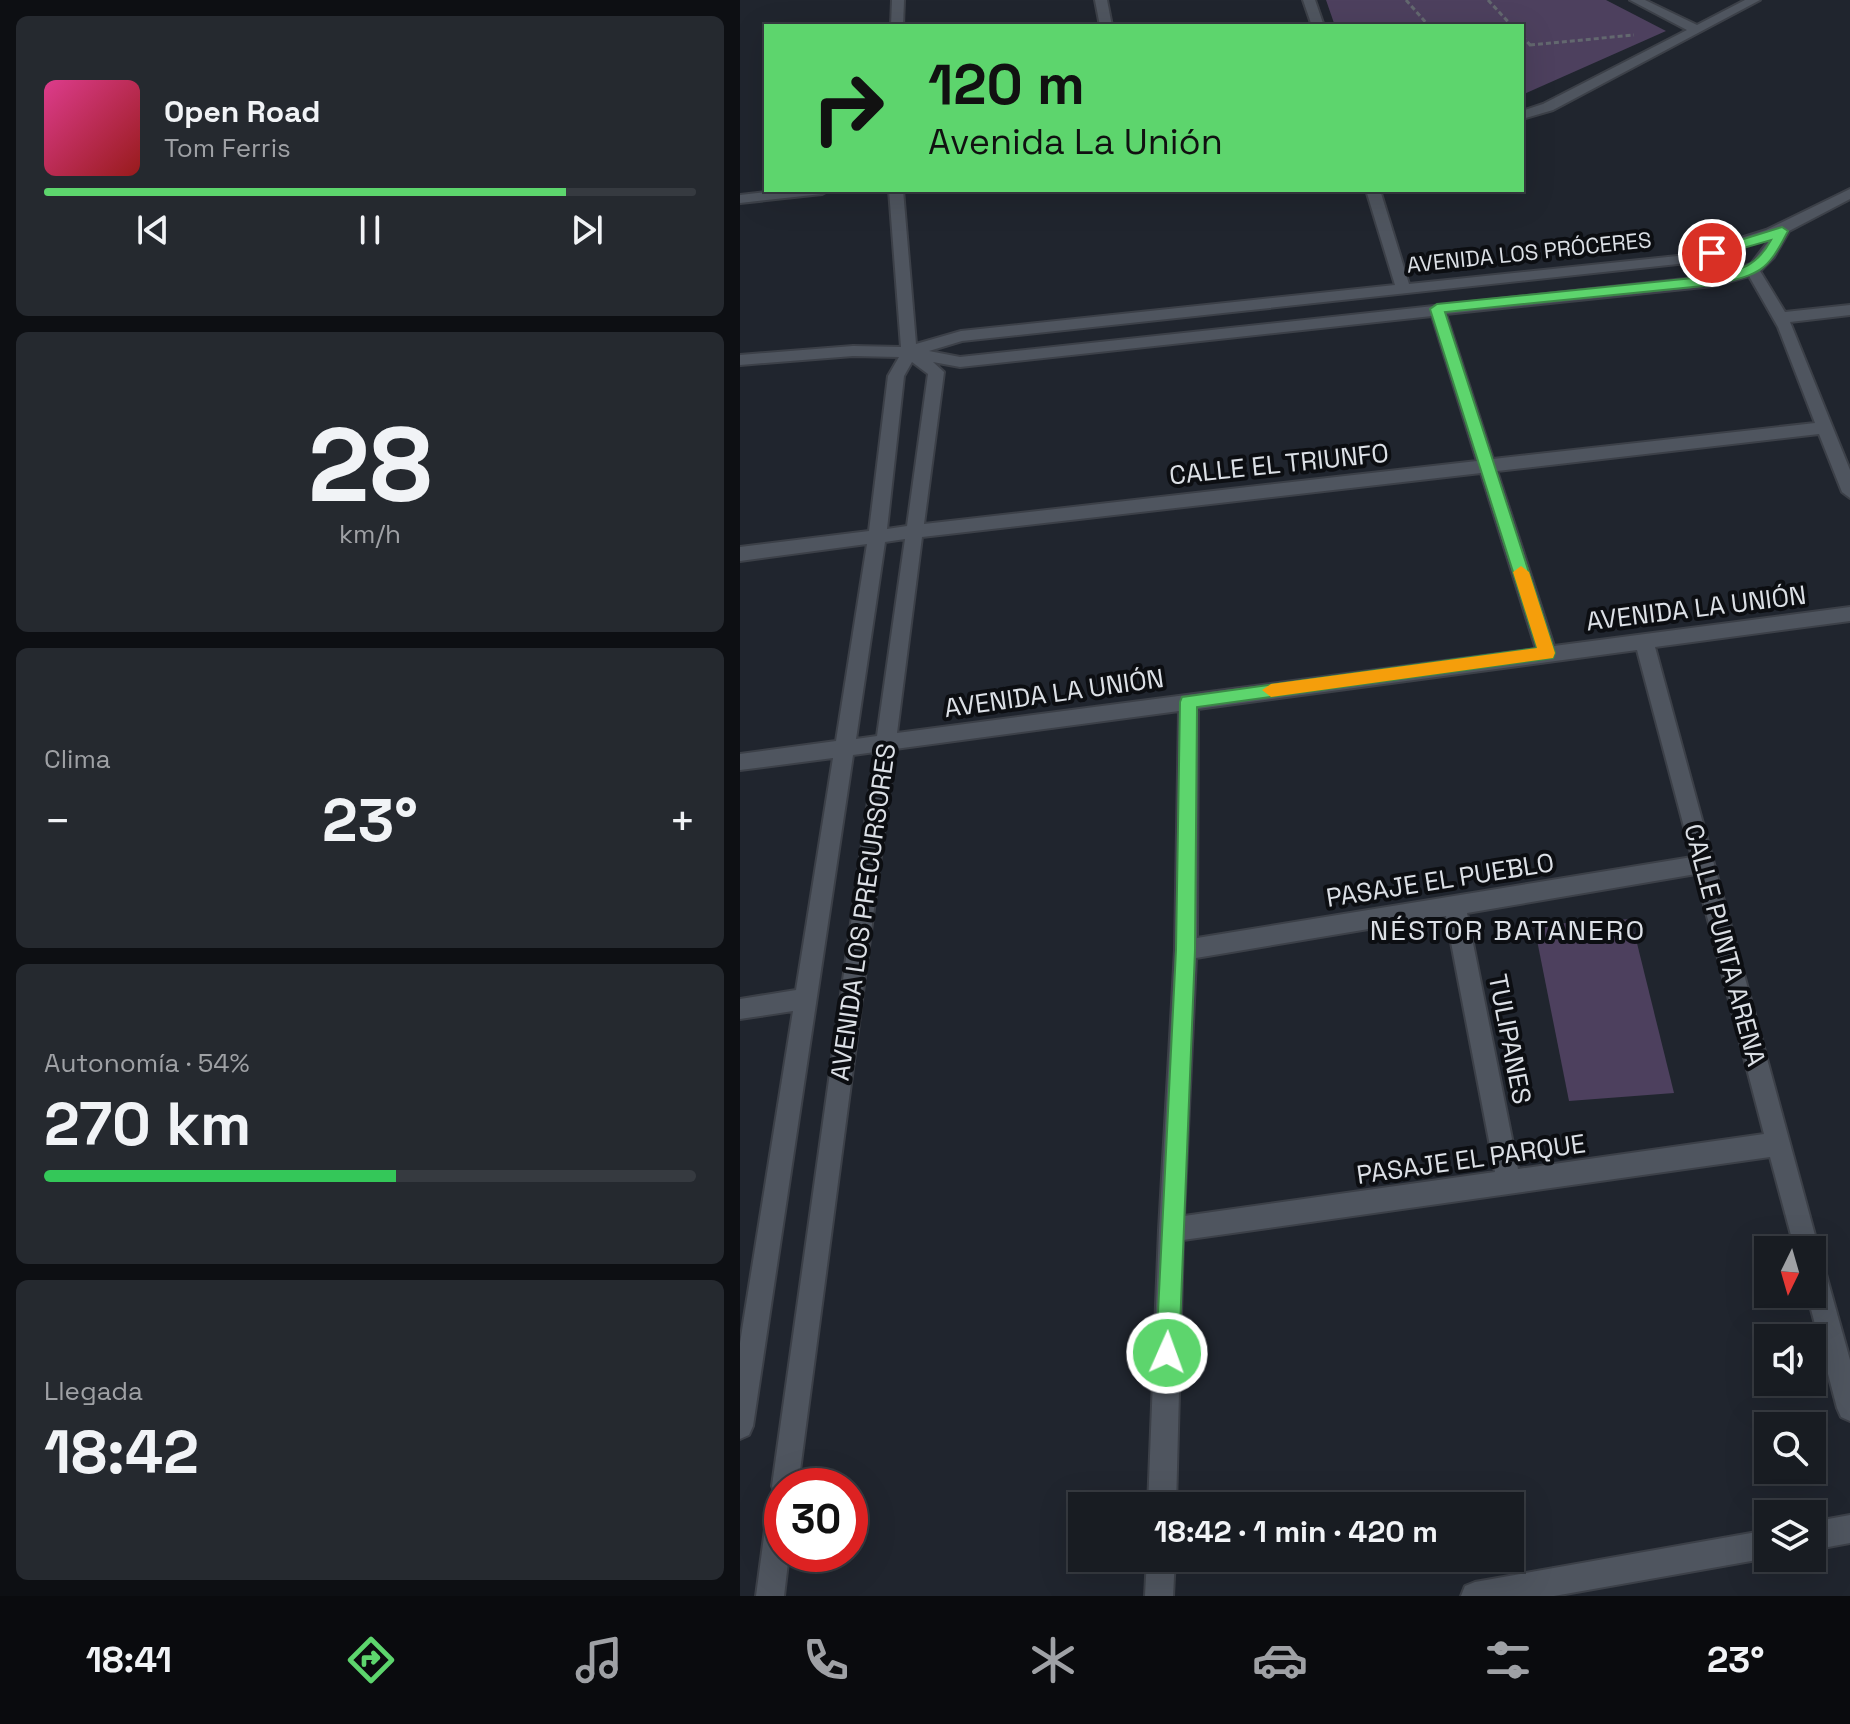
<!DOCTYPE html>
<html lang="es">
<meta charset="utf-8">
<style>
body{margin:0;font-family:"Space Grotesk",sans-serif;background:#25292f;color:#f1f3f6;height:100vh;display:flex;flex-direction:column;font-size:30px;white-space:nowrap}
*{box-sizing:border-box;margin:0}
p{font-size:26px;color:#9fa1a5}
.icon{flex:none;width:44px;height:44px;fill:none;stroke:currentColor;stroke-width:2;stroke-linecap:round;stroke-linejoin:round}
.map{position:relative;flex:1;overflow:hidden}
.side{display:flex;flex-direction:column;gap:16px;padding:16px;background:#0d0f13;width:740px}
.side>*{flex:none}
.banner{position:absolute;left:24px;top:24px;width:760px;height:168px;border-radius:0px;box-shadow:0 8px 32px #0002,0 0 0 2px #363a40;background:#5dd56d;color:#111;overflow:hidden}
.needle{width:52px;rotate:185deg}
.fabs{position:absolute;left:1014px;top:1236px;display:grid;gap:16px}
.fabs a{display:grid;place-items:center;width:72px;height:72px;border-radius:0px;background:#181c22;box-shadow:0 8px 32px #0002,0 0 0 2px #363a40;font-size:40px}
.speed{position:absolute;left:24px;top:1468px;display:flex;gap:16px;font-size:40px;font-weight:700;text-align:center}
.speed>*{display:grid;place-content:center;width:104px;height:104px;border-radius:50%;background:#181c22;box-shadow:0 8px 32px #0002,0 0 0 2px #363a40;line-height:1}
.speed .limit{border:12px solid #d22;background:#fff;color:#111}
.pin{position:absolute;display:grid;place-items:center;width:68px;height:68px;color:#fff;margin:-34px;border:4px solid #fff;border-radius:50%;box-shadow:0 2px 8px #0007}
.me{position:absolute;width:88px;margin:-44px;rotate:2deg;stroke-linejoin:round;filter:drop-shadow(0 0 6px #0008)}
.turn{display:flex;align-items:center;gap:28px;height:168px;padding:0 32px;font-size:36px}
.turn .icon{width:104px;height:104px;stroke-width:2.5}
.turn b{display:block;font-size:56px;line-height:68px}
.big{font-size:60px;font-weight:600;line-height:1.1}
.side .tile{flex:1;display:flex;flex-direction:column;justify-content:center;gap:12px;min-width:0;padding:0 28px;border-radius:12px;background:#25292f}
.side .dial{align-items:center;gap:0}
.dial b{font-size:104px;line-height:1}
.song{display:flex;align-items:center;gap:24px}
.cover{width:96px;height:96px;border-radius:12px;background:linear-gradient(135deg,hsl(330 70% 55%),hsl(0 70% 35%))}
.played{height:8px;border-radius:4px;background:linear-gradient(90deg,#5dd56d 80%,#363a40 80%)}
.keys{display:flex;justify-content:space-around;direction:ltr}
.heat{display:flex;justify-content:space-between;align-items:center;font-size:44px;direction:ltr}
.charge{height:12px;border-radius:6px;background:linear-gradient(90deg,#34c759 54%,#363a40 0)}
.trip{position:absolute;left:328px;top:1492px;width:456px;height:80px;border-radius:0px;background:#181c22;box-shadow:0 8px 32px #0002,0 0 0 2px #363a40;font-weight:600;line-height:80px;text-align:center}
.menu{display:flex;height:128px;justify-content:space-around;align-items:center;background:#0a0b0e;color:#9fa1a5}
.menu .icon{width:56px;height:56px}
.menu .selected{color:#5dd56d}
.menu b{font-size:36px;color:#f1f3f6}
main{display:flex;flex:1;min-height:0}
.map>svg:first-child{display:block}
</style>
<main>
<section class="side">
<div class="tile">
<div class="song"><i class="cover"></i><div><b>Open Road</b><p>Tom Ferris</p></div></div>
<div class="played"></div>
<div class="keys"><svg class="icon" aria-label="previous" viewBox="0 0 24 24"><path d="M18 5L8 12l10 7zM5 5v14"/></svg><svg class="icon" aria-label="pause" viewBox="0 0 24 24"><path d="M8 5v14M16 5v14"/></svg><svg class="icon" aria-label="next" viewBox="0 0 24 24"><path d="M6 5l10 7-10 7zM19 5v14"/></svg></div>
</div>
<div class="tile dial"><b>28</b><p>km/h</p></div>
<div class="tile"><p>Clima</p>
<div class="heat"><a>−</a><b class="big">23°</b><a>+</a></div>
</div>
<div class="tile"><p>Autonomía · 54%</p><b class="big">270 km</b><div class="charge"></div></div>
<div class="tile"><p>Llegada</p><b class="big">18:42</b></div>
</section>
<div class="map">
<svg width="1110" height="1596" viewBox="0 0 1110 1596">
<rect width="100%" height="100%" fill="#20252e"/>
<g fill="#4d405e">
<polygon points="586,0 866,0 926,31 782,95 782,26 595,26"/>
<polygon points="891,919 934,1093 829,1101 794,925"/>
</g>
<g fill="none" stroke-linecap="round" stroke-linejoin="round">
<g stroke="#3c4048" stroke-width="4">
<g id="minor">
<polygon points="152,0 164,0 163,26 151,26"/>
<polygon points="355,0 367,0 372,26 360,26"/>
<polygon points="563,0 575,0 584,26 572,26"/>
<polygon points="890,0 905,0 957,25 1005,0 1020,0 813,110 782,119 782,111 803,104 947,30"/>
<path d="M 1110,189 L 1110,199 L 1049,231 L 1034,257 L 1020,271 L 1045,312 L 1110,305 L 1110,315 L 1050,322 L 1110,470 L 1110,498 L 1102,492 L 1079,434 L 757,471 L 814,646 L 1110,607 L 1110,621 L 915,647 L 1079,1250 L 1077,1257 L 1084,1267 L 1110,1360 L 1110,1421 L 1101,1417 L 1097,1408 L 1067,1294 L 1072,1294 L 1072,1250 L 1055,1250 L 1030,1157 L 443,1240 L 436,1506 L 408,1506 L 419,1230 L 435,950 L 439,711 L 155,749 L 58,1486 L 42,1486 L 42,1554 L 49,1554 L 44,1596 L 16,1596 L 28,1507 L 36,1496 L 32,1486 L 135,752 L 113,755 L 13,1426 L 9,1435 L 0,1439 L 0,1343 L 53,1011 L 0,1019 L 0,999 L 56,990 L 93,758 L 0,770 L 0,754 L 96,741 L 127,544 L 0,561 L 0,547 L 129,531 L 148,376 L 159,357 L 113,356 L 0,365 L 0,355 L 113,346 L 161,347 L 149,190 L 163,190 L 176,344 L 221,331 L 655,285 L 626,190 L 640,190 L 669,284 L 947,255 L 1026,230 ZM 1031,238 L 1011,264 L 973,276 L 220,357 L 189,351 L 222,341 L 947,263 ZM 1009,276 L 1038,327 L 1075,423 L 753,459 L 706,314 L 973,286 ZM 692,316 L 737,461 L 184,524 L 204,372 L 193,362 L 220,367 ZM 172,362 L 188,374 L 167,526 L 147,529 L 164,376 ZM 741,473 L 796,649 L 157,733 L 182,537 ZM 165,539 L 137,736 L 116,739 L 145,542 ZM 897,650 L 952,857 L 457,938 L 458,709 ZM 956,874 L 1024,1134 L 778,1169 L 727,913 ZM 706,916 L 755,1172 L 444,1216 L 456,958 Z"/>
<polygon points="44,190 89,190 82,194 0,203 0,195"/>
<polygon points="1110,1515 1110,1543 1072,1550 1072,1522"/>
<polygon points="1028,1530 1028,1558 814,1596 721,1596 725,1586 735,1582"/>
<polygon points="407,1558 435,1558 433,1596 405,1596"/>
</g>
</g>
<g stroke="#63686f" stroke-width="3" stroke-dasharray="5 3" stroke-linecap="butt">
<polyline points="666,0 689,26"/>
<polyline points="748,0 772,26"/>
<polyline points="782,36 792,47"/>
<polyline points="790,45 894,35"/>
</g>
<use href="#minor" fill="#4f555f" fill-rule="evenodd"/>
</g>
<path fill="#5dd56d" stroke="#3c8a47" stroke-width="2" d="M 1042,227 L 1048,231 C 1026,274 1019,274 973,285 L 705,312 L 815,653 L 813,658 L 457,707 L 455,950 L 439,1353 L 435,1361 L 427,1364 L 419,1361 L 416,1353 L 436,950 L 440,702 L 442,697 L 797,648 L 690,309 L 697,304 L 973,276 C 1001,270 1017,266 1031,240 L 972,257 L 966,253 L 968,250 Z"/>
<polygon fill="#f59e0b" points="781,566 789,572 815,653 813,658 531,697 522,690 531,684 797,648 773,572"/>
<g text-anchor="middle" stroke-width="8" stroke-linejoin="round" paint-order="stroke">
<g font-size="22" fill="#dce0e6" stroke="#0c0e12">
<text transform="translate(789 252) rotate(-6)" y="8">AVENIDA LOS PRÓCERES</text>
</g>
<g font-size="26" fill="#dce0e6" stroke="#0c0e12">
<text transform="translate(539 464) rotate(-6)" y="9">CALLE EL TRIUNFO</text>
<text transform="translate(956 608) rotate(-7)" y="9">AVENIDA LA UNIÓN</text>
<text transform="translate(314 693) rotate(-8)" y="9">AVENIDA LA UNIÓN</text>
<text transform="translate(700 880) rotate(-9)" y="9">PASAJE EL PUEBLO</text>
<text transform="translate(123 912) rotate(-82)" y="9">AVENIDA LOS PRECURSORES</text>
<text transform="translate(985 945) rotate(75)" y="9">CALLE PUNTA ARENA</text>
<text transform="translate(770 1039) rotate(79)" y="9">TULIPANES</text>
<text transform="translate(731 1159) rotate(-8)" y="9">PASAJE EL PARQUE</text>
</g>
<g font-size="28" letter-spacing="2" fill="#dce0e6" stroke="#0c0e12">
<text x="768" y="940">NÉSTOR BATANERO</text>
</g>
</g>
</svg>
<div class="fabs">
<a><svg class="needle" viewBox="-14 -14 28 28"><path d="M0-13l5 13h-10z" fill="#e53935"/><path d="M0 13l5-13h-10z" fill="#9fa1a5"/></svg></a>
<a><svg class="icon" aria-label="sound" viewBox="0 0 24 24"><path d="M4 9h4l5-4v14l-5-4H4zM17 9q2 3 0 6"/></svg></a>
<a><svg class="icon" aria-label="search" viewBox="0 0 24 24"><circle cx="10" cy="10" r="6"/><path d="M15 15l6 6"/></svg></a>
<a><svg class="icon" aria-label="layers" viewBox="0 0 24 24"><path d="M12 4l9 5-9 5-9-5zM3 14l9 5 9-5"/></svg></a>
</div>
<div class="speed"><div class="limit">30</div></div>
<div class="pin" style="left:972px;top:253px;background:#d93025"><svg class="icon" aria-label="arrive" viewBox="0 0 24 24"><path d="M6 21V4h12l-3 4 3 4H6"/></svg></div>
<svg class="me" style="left:427px;top:1353px" viewBox="-20 -20 40 40"><circle r="17" fill="#5dd56d" stroke="#fff" stroke-width="3"/><path d="M0-11L8 9 0 5-8 9z" fill="#fff"/></svg>
<div class="trip">18:42 · 1 min · 420 m</div>
<div class="banner">
<div class="turn"><svg class="icon" aria-label="right" viewBox="0 0 24 24"><path d="M7 20v-9h11M14 6l5 5-5 5"/></svg><div><b>120 m</b>Avenida La Unión</div></div>
</div>
</div>
</main>
<nav class="menu">
<b>18:41</b>
<svg class="icon selected" aria-label="directions" viewBox="0 0 24 24"><path d="M12 3l9 9-9 9-9-9zM9 14v-3h6M13 9l2 2-2 2"/></svg>
<svg class="icon" aria-label="music" viewBox="0 0 24 24"><path d="M9 18V5l10-2v13"/><circle cx="6" cy="18" r="3"/><circle cx="16" cy="16" r="3"/></svg>
<svg class="icon" aria-label="phone" viewBox="0 0 24 24"><path d="M5 4h4l2 5-3 2q2 4 5 5l2-3 5 2v4C11 20 4 13 5 4z"/></svg>
<svg class="icon" aria-label="climate" viewBox="0 0 24 24"><path d="M12 3v18M4 7l16 10M4 17L20 7"/></svg>
<svg class="icon" aria-label="car" viewBox="0 0 24 24"><path d="M5 17H2v-5l4-1 3-4h7l3 4 3 1v5h-3M9 17h6M6 11h13"/><circle cx="7" cy="17" r="2"/><circle cx="17" cy="17" r="2"/></svg>
<svg class="icon" aria-label="filters" viewBox="0 0 24 24"><path d="M4 7h16M4 17h16"/><circle cx="9" cy="7" r="2"/><circle cx="15" cy="17" r="2"/></svg>
<b>23°</b>
</nav>
